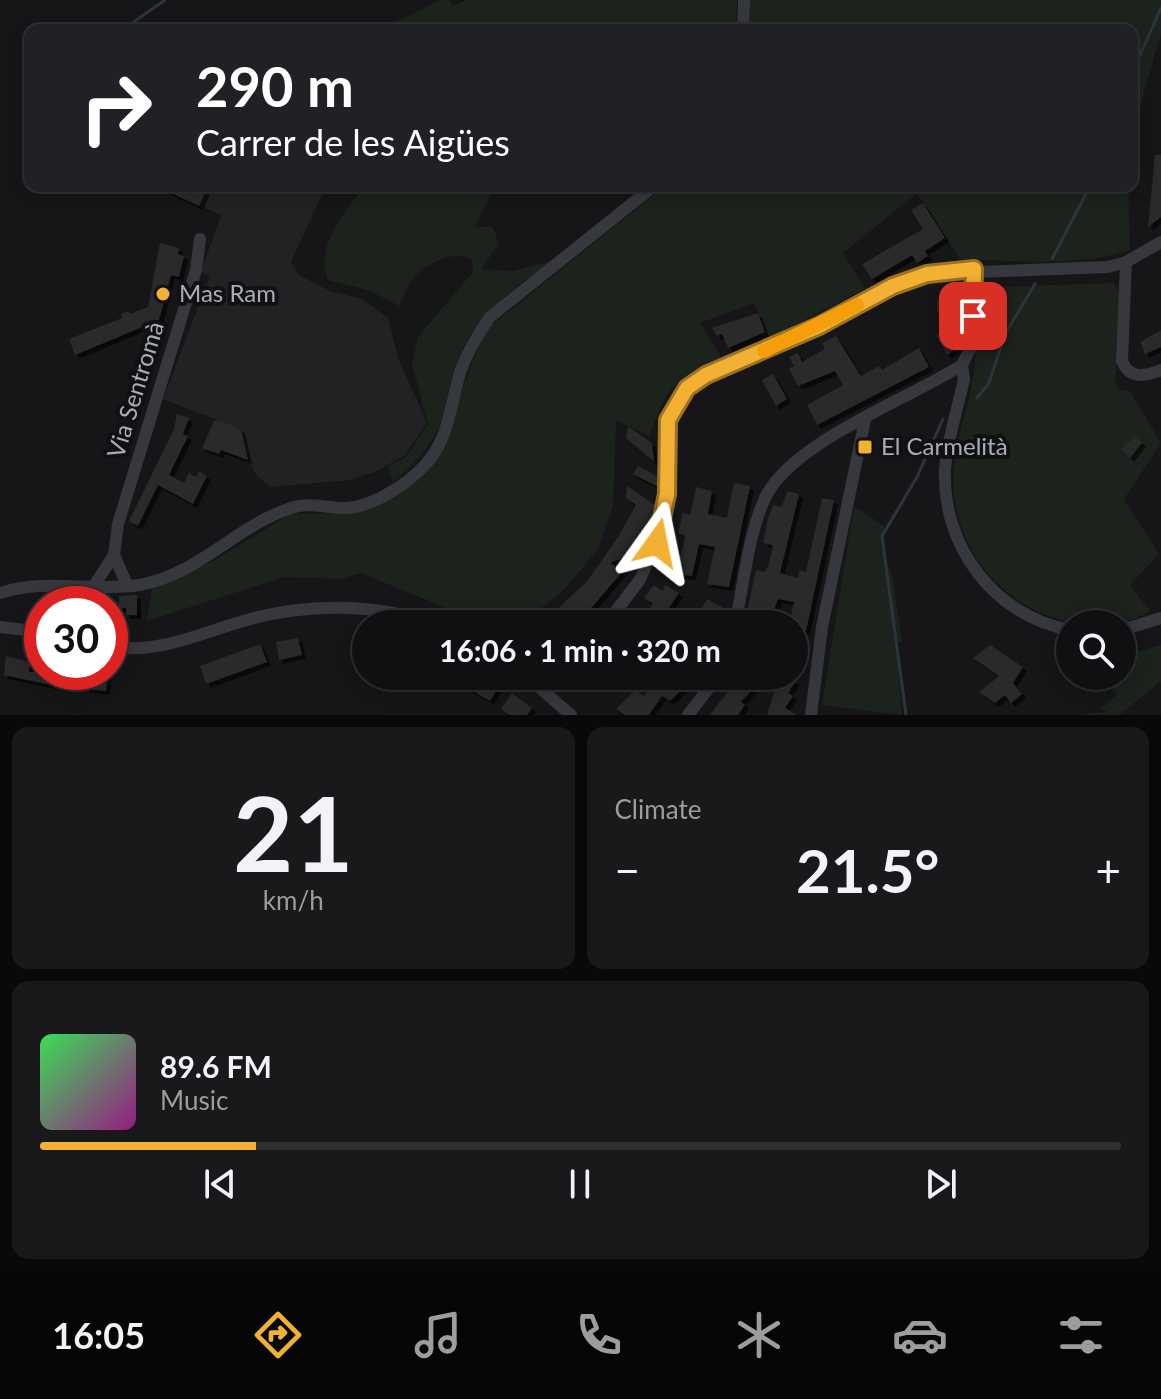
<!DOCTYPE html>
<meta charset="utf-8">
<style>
body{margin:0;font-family:Lato,sans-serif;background:#19191b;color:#f1f3f6;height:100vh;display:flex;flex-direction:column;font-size:30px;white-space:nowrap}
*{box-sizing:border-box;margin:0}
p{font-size:26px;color:#9c9d9f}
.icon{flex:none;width:44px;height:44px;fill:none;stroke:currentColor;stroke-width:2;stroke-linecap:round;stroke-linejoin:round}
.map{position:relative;height:715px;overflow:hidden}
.drawer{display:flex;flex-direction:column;gap:12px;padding:12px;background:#09090a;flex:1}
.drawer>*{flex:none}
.top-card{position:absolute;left:24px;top:24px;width:1114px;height:168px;border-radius:16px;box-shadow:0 4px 20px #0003,0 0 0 2px #303032;background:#202124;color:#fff;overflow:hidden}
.buttons{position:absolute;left:1056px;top:610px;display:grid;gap:16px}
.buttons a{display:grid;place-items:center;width:80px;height:80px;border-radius:50%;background:#101012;box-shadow:0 4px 20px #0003,0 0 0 2px #303032;font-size:40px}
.speed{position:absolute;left:24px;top:586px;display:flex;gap:16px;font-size:40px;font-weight:700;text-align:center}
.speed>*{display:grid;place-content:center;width:104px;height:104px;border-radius:50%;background:#101012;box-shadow:0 4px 20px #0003,0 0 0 2px #303032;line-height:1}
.speed .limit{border:12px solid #d22;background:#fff;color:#111}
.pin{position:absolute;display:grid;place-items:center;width:68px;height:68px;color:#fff;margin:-34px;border-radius:16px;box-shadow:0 4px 12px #0006}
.me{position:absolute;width:88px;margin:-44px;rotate:12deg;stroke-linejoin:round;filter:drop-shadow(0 0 6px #0008)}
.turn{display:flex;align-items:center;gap:28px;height:168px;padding:0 40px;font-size:36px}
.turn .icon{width:104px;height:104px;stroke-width:2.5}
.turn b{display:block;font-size:56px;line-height:68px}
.big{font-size:60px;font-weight:700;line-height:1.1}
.drawer .widget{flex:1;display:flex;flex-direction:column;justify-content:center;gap:12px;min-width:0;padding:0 28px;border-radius:16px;background:#19191b}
.drawer .dial{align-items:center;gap:0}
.dial b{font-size:104px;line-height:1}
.song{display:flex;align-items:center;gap:24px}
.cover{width:96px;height:96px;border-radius:12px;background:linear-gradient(135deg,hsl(130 70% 55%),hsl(310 70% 35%))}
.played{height:8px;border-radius:4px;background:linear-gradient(90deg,#f2b134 20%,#303032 20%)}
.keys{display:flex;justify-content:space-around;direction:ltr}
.heat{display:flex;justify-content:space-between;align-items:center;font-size:44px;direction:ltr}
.drawer .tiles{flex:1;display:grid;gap:12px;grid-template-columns:1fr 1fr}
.widget:last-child{grid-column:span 2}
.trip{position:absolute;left:352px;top:610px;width:456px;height:80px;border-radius:40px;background:#101012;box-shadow:0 4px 20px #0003,0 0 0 2px #303032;font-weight:700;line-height:80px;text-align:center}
.menu{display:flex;height:128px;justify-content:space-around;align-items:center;background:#060607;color:#9c9d9f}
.menu .icon{width:56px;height:56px}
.menu .active{color:#f2b134}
.menu b{font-size:36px;color:#f1f3f6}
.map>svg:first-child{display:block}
</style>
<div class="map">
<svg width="1161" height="715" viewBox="0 0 1161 715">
<defs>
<filter id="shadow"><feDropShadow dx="4" dy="4" stdDeviation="0" flood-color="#0009"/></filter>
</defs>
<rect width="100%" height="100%" fill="#161618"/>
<polygon fill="#222225" points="156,186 326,186 291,262 299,275 330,291 362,299 388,318 398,358 427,423 405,455 377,471 350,480 270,487 257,476 248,460 241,429 163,399 210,276 201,272 221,215"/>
<g fill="#1c231d">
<polygon points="439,0 449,0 452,6 467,0 737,0 736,30 369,30 405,18"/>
<polygon points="750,0 1161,0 1161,33 1132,135 1132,30 749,30"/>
<path d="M 365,186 L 494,186 L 475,227 L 493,227 L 499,244 L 481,269 L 513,271 L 551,261 C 521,285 483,308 466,343 C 458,360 455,379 450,397 C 440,435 423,458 393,482 L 388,466 L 406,457 L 428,424 L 412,364 L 418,337 L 473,272 L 472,260 C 454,248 422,266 410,282 C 406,289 403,299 400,306 L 368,290 L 328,280 C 315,245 344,213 365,186 Z"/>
<path d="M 665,186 L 1128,186 L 1130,250 C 1077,267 1015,261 960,259 L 917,193 L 843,253 L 865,289 L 769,338 L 754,303 L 700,323 L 721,357 C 676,377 664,390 650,436 L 616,420 L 613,506 L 598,549 L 562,592 L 540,609 L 521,617 L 456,612 L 361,573 L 340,579 L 284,577 L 147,621 L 152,588 L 213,561 L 291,514 L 346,513 L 421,474 L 461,391 L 480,343 L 492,325 Z"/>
<path d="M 1113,283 L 1121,294 L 1115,383 L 1118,389 L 1130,391 L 1161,443 L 1124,499 L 1159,554 L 1130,585 L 1150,611 C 1123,628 1086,628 1055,618 C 991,598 948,535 954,468 C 956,437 968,408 973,378 C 978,352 974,318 985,293 L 995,287 Z"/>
<polygon points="854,506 884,526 881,548 892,575 902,642 896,640 902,715 822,705"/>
<polygon points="1161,645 1161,681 1119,715 1078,715 1106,712 1101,708 1117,695 1103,676 1122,676 1122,656"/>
</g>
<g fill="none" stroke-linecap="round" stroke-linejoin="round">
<g stroke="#2c353c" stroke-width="3">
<polyline points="122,30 165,0"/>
<polyline points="1132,73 1161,8"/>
<polyline points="1052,259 1090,186"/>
<polyline points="977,398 989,383 1005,334 1035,284"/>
<polyline points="906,715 882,536 917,477 943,419"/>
</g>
</g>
<g fill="#29292c" filter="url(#shadow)">
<polygon points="1155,155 1161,155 1161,217 1148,227"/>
<polygon points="156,186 208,186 199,206"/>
<polygon points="923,203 945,238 925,251 928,256 917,263 912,255 872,279 862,264 923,229 911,210"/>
<polygon points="160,243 179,248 178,254 184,256 179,277 171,275 159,320 75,355 69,339 122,318 121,314 128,311 130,314 148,307"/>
<polygon points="937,300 961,300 962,345 947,355 936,335 942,335 942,313 937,313"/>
<polygon points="758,313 765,332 728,348 722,334 717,336 712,328"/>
<polygon points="1161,330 1161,347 1145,354 1140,342"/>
<polygon points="836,336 861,376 879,366 882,370 919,348 929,367 817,425 807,405 843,385 835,371 798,386 789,369 794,366 789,357 798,353 802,362 825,349 822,343"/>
<polygon points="773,374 787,399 776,406 762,380"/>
<polygon points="177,414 189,418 183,434 188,436 169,475 184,483 189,473 196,477 199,471 207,476 193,504 158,485 138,526 129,521 174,429"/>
<polygon points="219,420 241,429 248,460 221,450 219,454 202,448 214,421"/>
<polygon points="628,426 652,443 654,462 626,438"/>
<polygon points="1135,436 1142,443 1130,458 1121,449"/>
<polygon points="638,466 658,477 658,487 633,474"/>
<polygon points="734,483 750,486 729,587 707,584 715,547 699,544 692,576 674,574 676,570 664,567 671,553 680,555 683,547 685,536 678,533 683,513 690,515 691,511 696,487 712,491 708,514 727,518"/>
<polygon points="627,486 655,505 653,516 626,557 610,563 623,571 580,621 573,616 566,624 533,624 543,613 548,618 588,580 618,537 636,505 626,498"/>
<polygon points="788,491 799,494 780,573 798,578 799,570 806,572 822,498 834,500 806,631 803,630 798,653 794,653 794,624 789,624 794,602 778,599 769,624 754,624 755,618 746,616 756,570 765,572 769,564 773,545 763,543 768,519 773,505 781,507"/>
<polygon points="654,585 662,591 666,585 679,593 658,624 640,624 653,604 644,598"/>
<polygon points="137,595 137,615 126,615 126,608 119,608 119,596"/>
<polygon points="707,599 724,608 718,618 726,624 694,624"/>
<polygon points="298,638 302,655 279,660 276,642"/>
<polygon points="260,644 267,662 206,684 200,666"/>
<polygon points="990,645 1023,667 1013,683 1022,694 1011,703 1005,695 995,703 979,692 999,676 973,658"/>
<polygon points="6,656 30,662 29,672 69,672 65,688 4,675"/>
<polygon points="86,672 108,674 106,691 85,689"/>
<polygon points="447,676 486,676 500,684 490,701"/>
<polygon points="658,676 680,676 689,683 670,701 662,696 649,715 625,715 616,709 635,690 644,696"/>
<polygon points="739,676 758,676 750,685 754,688 741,702 745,705 738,715 710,715"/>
<polygon points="779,676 796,681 788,693 793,696 785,708 797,715 767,715"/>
<polygon points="512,693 532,708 527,715 509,715 501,709"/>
</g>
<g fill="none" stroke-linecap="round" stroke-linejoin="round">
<g stroke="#37383d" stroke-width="12">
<polyline points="743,30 744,0"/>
<path d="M 1126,262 L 1122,361 C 1130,380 1145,376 1161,370"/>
<path d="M 962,365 L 964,379 C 958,408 947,440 945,470 C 942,546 994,616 1070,630"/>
<polyline points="114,555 127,585"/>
<polyline points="95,584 114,555 118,524 196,270 200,239"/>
<path d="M 0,593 C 46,578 93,592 139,585 C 198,575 236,526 291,508 C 308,502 327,508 345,508 C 371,508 407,484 424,466 C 450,439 450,404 461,370 C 468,351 478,334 490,317 L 654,186"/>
<polyline points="606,624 639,581 657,543 667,494 668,420 676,401 692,384 800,335 893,286 927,274 1108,267 1126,262 1161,242"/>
<path d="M 735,624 C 744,584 748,535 765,498 C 791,442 909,399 962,365 L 972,345 L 974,269"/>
<polyline points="0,627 42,632"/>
<polyline points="1122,630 1161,618"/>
<path d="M 110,647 C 160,654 200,633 247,620 C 306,603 375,603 434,624"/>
<polyline points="526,676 571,715"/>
<polyline points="688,715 718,676"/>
<polyline points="811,715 822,627 865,420"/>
</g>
</g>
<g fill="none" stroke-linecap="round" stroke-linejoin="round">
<g stroke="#9d7322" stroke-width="20">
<polyline id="route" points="657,543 667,494 668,420 687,388 706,375 819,326 893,286 927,274 974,269 973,316"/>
</g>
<use href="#route" stroke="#f2b134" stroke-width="14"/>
<polyline stroke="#f59e0b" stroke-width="14" points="764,351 857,305"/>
</g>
<g fill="#f2b134" stroke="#111113" stroke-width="3">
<circle cx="163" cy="294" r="8"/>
<rect x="857" y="439" width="16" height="16" rx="4"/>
</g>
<g text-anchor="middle" stroke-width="8" stroke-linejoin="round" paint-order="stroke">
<g font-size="24" fill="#a8adb8" stroke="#111113" text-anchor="start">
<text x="179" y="302">Mas Ram</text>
<text x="881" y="455">El Carmelità</text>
</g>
<g font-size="24" fill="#a8adb8" stroke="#111113">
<text transform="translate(136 390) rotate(-73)" y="8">Via Sentromà</text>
</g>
</g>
</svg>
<div class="buttons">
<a><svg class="icon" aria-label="search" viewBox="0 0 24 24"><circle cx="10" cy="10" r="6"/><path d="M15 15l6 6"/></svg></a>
</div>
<div class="speed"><div class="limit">30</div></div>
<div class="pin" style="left:973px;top:316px;background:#d93025"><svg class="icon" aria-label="arrive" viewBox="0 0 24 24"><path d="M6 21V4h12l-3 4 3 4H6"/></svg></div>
<svg class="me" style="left:657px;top:543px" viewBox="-20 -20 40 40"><path d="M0-17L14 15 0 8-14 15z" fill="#f2b134" stroke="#fff" stroke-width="4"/></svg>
<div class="trip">16:06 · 1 min · 320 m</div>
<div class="top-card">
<div class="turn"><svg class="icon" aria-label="right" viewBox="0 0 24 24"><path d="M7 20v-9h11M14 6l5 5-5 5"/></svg><div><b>290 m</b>Carrer de les Aigües</div></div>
</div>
</div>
<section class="drawer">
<div class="tiles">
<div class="widget dial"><b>21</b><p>km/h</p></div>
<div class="widget"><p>Climate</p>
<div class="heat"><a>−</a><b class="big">21.5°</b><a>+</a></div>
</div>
<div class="widget">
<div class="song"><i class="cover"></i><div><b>89.6 FM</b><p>Music</p></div></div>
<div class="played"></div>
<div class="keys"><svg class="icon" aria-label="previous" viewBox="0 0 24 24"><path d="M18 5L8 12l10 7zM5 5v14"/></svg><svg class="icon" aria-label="pause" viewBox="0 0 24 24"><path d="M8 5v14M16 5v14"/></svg><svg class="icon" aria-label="next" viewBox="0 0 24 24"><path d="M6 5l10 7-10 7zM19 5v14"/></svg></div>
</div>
</div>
</section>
<nav class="menu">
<b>16:05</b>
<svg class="icon active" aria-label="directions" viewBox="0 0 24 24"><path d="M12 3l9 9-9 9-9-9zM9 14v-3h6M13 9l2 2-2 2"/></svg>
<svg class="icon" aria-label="music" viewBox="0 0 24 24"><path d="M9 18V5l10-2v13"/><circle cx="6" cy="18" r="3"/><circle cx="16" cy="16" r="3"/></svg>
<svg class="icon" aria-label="phone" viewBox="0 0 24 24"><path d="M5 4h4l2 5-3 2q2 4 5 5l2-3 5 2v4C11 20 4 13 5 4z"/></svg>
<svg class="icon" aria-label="climate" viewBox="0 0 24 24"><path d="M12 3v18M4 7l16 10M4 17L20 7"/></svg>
<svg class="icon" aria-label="car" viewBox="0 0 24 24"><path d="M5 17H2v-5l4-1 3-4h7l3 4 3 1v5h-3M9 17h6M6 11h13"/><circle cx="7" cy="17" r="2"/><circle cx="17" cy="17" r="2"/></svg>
<svg class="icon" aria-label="filters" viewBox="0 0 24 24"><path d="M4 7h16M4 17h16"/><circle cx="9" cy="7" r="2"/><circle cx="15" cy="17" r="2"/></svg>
</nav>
